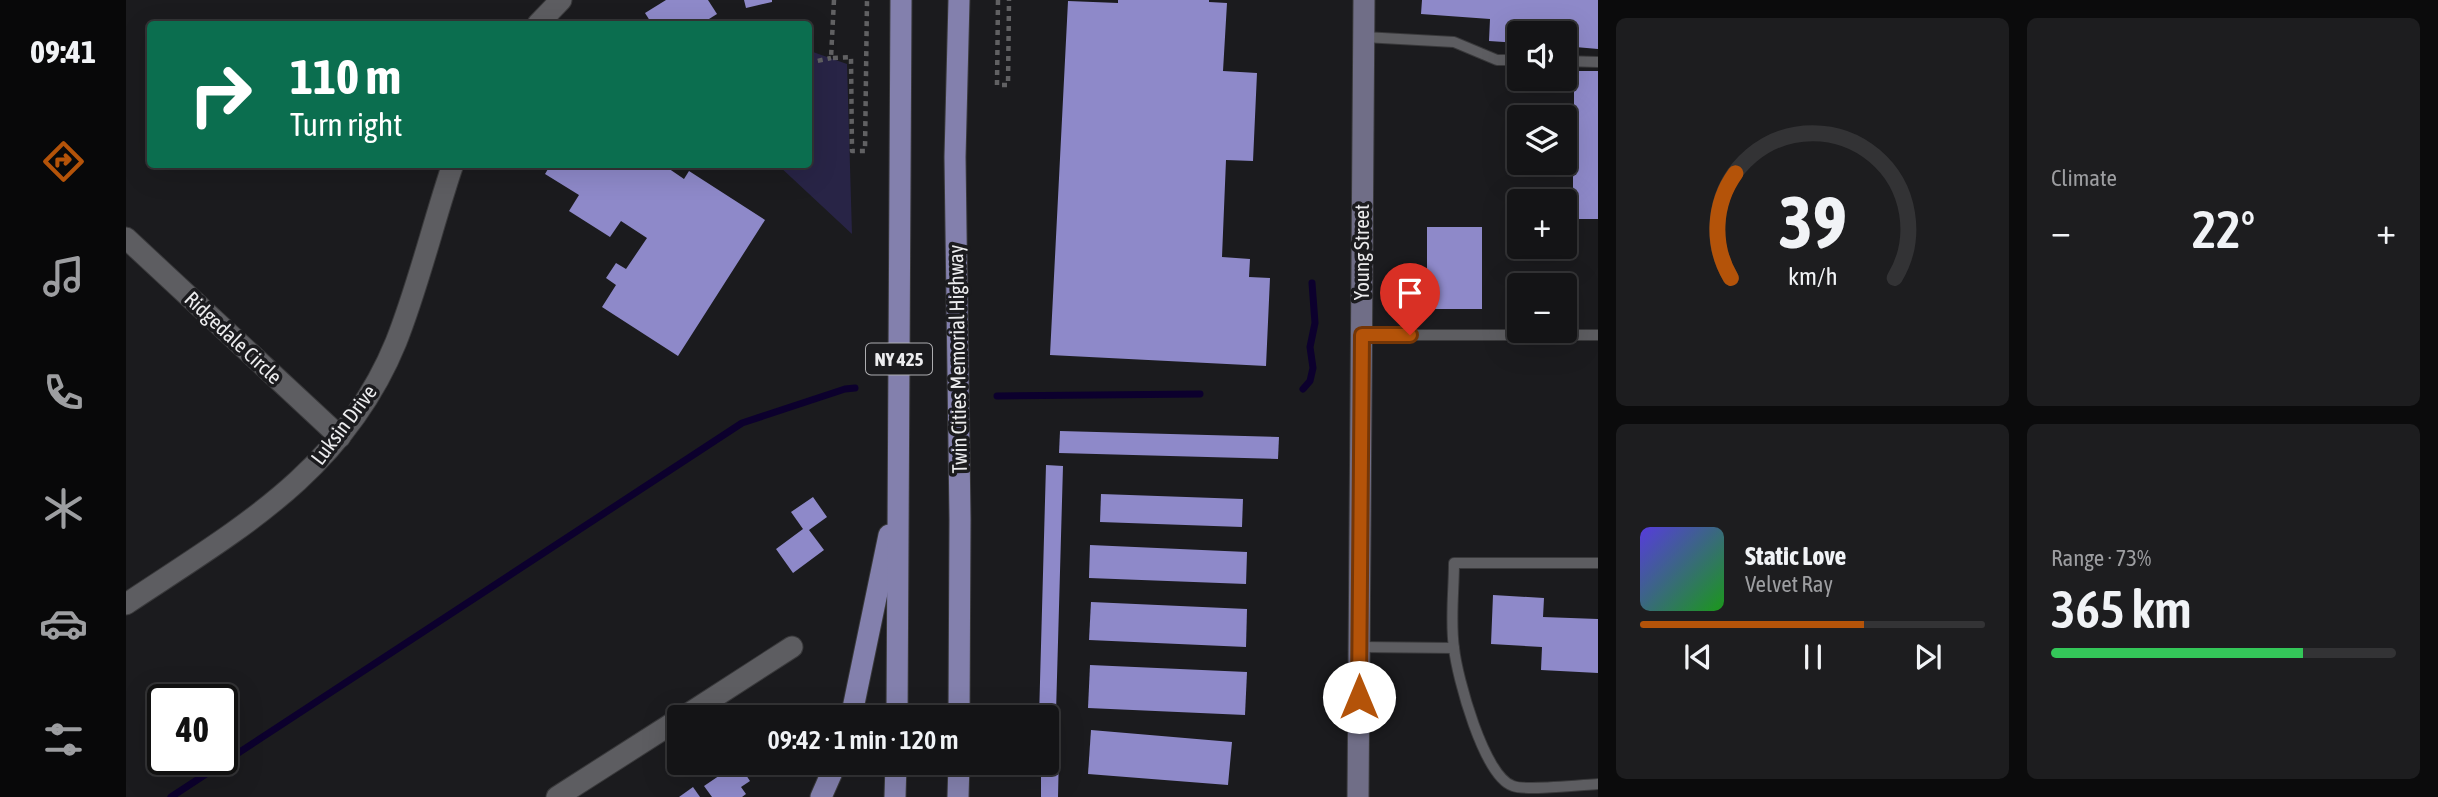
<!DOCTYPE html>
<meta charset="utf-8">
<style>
body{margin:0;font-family:"Asap Condensed",sans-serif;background:#1d1d1f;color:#f1f3f6;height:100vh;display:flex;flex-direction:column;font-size:26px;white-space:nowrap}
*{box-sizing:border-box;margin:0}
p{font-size:23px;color:#9d9ea1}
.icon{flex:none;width:38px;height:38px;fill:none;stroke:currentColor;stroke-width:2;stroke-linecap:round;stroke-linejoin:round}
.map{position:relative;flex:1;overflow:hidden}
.panel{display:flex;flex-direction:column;gap:18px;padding:18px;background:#0b0b0c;width:840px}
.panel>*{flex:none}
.guide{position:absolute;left:21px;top:21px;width:665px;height:147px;border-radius:7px;box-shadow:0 7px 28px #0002,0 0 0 2px #333335;background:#0b6e4f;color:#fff;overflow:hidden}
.fabs{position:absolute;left:1381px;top:21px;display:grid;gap:14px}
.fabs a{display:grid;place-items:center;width:70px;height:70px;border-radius:7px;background:#141416;box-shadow:0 7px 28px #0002,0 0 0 2px #333335;font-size:35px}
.speed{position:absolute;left:21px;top:684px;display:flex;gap:14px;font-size:35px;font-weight:700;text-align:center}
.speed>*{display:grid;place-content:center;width:91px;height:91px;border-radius:50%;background:#141416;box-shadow:0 7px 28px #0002,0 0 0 2px #333335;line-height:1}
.speed .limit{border:4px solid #111;border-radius:10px;background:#fff;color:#111}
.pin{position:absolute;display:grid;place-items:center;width:60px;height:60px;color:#fff;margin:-72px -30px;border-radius:50% 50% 50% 0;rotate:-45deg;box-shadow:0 0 7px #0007}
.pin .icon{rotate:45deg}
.me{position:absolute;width:77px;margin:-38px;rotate:0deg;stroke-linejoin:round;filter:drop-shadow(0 0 5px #0008)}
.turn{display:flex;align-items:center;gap:24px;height:147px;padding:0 28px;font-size:32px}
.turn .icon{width:91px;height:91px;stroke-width:2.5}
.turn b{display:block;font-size:49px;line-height:60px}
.big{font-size:52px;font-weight:600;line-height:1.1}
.panel .card{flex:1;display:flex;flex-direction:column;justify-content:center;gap:10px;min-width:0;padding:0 24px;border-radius:10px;background:#1d1d1f}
.panel .dial{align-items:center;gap:0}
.dial svg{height:182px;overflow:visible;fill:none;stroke:#333335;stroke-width:7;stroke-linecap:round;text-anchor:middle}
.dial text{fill:#f1f3f6;stroke:none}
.song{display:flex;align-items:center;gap:21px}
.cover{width:84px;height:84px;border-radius:10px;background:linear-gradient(135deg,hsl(250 70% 55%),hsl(120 70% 35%))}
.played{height:7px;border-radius:4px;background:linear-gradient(90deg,#b45309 65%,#333335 65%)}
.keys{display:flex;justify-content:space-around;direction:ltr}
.heat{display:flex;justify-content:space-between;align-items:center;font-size:38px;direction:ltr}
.charge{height:10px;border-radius:5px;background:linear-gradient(90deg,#34c759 73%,#333335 0)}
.panel .tiles{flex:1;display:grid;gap:18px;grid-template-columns:repeat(2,1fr)}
.trip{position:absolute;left:541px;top:705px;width:392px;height:70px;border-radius:7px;background:#141416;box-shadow:0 7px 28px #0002,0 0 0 2px #333335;font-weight:600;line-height:70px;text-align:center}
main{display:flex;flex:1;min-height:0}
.menu{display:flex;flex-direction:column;width:126px;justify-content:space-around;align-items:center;background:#080809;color:#9d9ea1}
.menu .icon{width:49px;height:49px}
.menu .on{color:#b45309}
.menu b{font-size:32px;color:#f1f3f6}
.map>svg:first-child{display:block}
</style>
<main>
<nav class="menu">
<b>09:41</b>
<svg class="icon on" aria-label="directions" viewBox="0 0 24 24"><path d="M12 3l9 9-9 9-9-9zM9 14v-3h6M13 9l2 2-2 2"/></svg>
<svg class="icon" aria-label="music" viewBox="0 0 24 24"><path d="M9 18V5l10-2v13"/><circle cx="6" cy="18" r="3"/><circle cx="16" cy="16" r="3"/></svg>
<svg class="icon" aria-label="phone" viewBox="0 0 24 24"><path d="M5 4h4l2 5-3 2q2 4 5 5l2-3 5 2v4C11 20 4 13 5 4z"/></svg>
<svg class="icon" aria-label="climate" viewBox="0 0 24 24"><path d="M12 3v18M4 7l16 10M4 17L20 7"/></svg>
<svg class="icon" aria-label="car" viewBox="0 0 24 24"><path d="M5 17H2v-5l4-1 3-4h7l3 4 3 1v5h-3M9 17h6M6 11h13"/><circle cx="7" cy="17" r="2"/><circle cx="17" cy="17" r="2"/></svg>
<svg class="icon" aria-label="filters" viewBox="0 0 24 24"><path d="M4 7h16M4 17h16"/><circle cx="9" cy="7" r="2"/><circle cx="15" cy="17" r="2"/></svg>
</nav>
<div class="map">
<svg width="1472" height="797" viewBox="0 0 1472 797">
<rect width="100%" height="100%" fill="#1b1b1e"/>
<polygon fill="#282446" points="687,52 721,64 726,234 652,165 682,164 682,53"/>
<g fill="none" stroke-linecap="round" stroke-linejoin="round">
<g stroke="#0c002d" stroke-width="7">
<polyline points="1177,389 1184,381 1187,368 1184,347 1189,323 1186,283"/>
<polyline points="871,396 1074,394"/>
<polyline points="45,797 616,423 719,389 729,388"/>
</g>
</g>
<g fill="#8e89c9">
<polygon points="540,0 582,0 591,14 575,24 526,24 519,13"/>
<polygon points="618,0 646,0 646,2 620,8"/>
<polygon points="992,0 1083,0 1083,2 1101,3 1097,71 1131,73 1127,161 1100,160 1096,257 1124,259 1123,277 1144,278 1140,366 924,355 942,1 992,3"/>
<polygon points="1296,0 1472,0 1472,49 1438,46 1438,33 1393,33 1393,43 1363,41 1364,19 1295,14"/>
<polygon points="1448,71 1472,71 1472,219 1447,219 1447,148 1438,148 1438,117 1430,117 1430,112 1448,112"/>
<polygon points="425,164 536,164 558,179 563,171 639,220 552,356 476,307 490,285 480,278 490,263 500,269 521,238 495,221 484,237 443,211 453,195 419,174"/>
<rect x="1301" y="227" width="55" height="82"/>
<polygon points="934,431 1153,437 1152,459 933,453"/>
<polygon points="920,465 937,466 929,748 920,747 920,718 913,718"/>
<polygon points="975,494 1117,499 1116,527 974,522"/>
<polygon points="687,497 701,517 683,530 698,550 667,573 650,549 677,529 665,512"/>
<polygon points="964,545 1121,552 1120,584 963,578"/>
<polygon points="1367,595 1418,598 1417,617 1472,619 1472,673 1415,670 1416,647 1365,644"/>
<polygon points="965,602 1121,609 1120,647 963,640"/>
<polygon points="964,665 1121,672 1119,715 962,708"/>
<polygon points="965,730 1106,742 1102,785 962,774"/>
<polygon points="920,752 933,752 932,797 915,797 915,763 920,763"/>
<polygon points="612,763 624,781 615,787 620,794 616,797 586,797 578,786"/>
<polygon points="567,787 574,797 553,797"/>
</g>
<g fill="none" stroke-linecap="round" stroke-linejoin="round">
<g stroke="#39393b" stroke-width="12">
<g id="lane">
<polyline points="1238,37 1328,42 1371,60 1393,60"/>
<polyline points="1438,61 1472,62"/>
<polyline points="1235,335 1472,335"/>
<path d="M 1472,563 L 1328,563 C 1328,590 1324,621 1328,648 C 1331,677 1358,777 1387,786 C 1400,791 1455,785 1472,784"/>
<polyline points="1233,647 1328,648"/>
</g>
</g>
<g stroke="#39393b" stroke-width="23">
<g id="street">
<polyline points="412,24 435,0"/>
<polyline points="0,238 214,437"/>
<path d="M 0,604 C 111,530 217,472 270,342 C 293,284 307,223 327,164"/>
<polyline points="556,718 666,647"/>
<polyline points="431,797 553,719"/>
</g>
</g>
<g stroke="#39393b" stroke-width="23">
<polyline id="secondary" points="1232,797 1238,0"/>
</g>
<g stroke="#39393b" stroke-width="23">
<g id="primary">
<polyline points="725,718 763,535"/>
<polyline points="771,718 775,0"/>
<polyline points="833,718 834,519 829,157 833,0"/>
<polyline points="695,797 710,763"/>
<polyline points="769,797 770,763"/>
<polyline points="832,797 833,763"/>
</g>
</g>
<g stroke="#616163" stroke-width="4.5" stroke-dasharray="5 5" stroke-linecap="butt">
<polyline points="708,0 705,58 725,57 726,151 739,151 741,0"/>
<polyline points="872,0 871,85 882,85 883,0"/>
<polyline points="682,63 705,58"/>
</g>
<use href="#lane" stroke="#5d5d61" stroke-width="10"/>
<use href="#street" stroke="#5d5d61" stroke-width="21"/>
<use href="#secondary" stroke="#706e87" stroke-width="21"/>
<use href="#primary" stroke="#8380ad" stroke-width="21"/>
</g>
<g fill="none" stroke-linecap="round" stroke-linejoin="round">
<g stroke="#753606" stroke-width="18">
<polyline id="route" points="1233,697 1236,335 1284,335"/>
</g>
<use href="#route" stroke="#b45309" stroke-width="12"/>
</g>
<g text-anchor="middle" stroke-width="7" stroke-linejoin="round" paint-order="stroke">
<rect fill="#1b1b1e" stroke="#adadb0" stroke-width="2" x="740" y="343.5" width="66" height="31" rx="5"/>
<g font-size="19" font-weight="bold" fill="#ececee">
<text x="773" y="366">NY 425</text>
</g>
<g font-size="21" fill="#ececee" stroke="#1b1b1e">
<text transform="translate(1236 252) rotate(-90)" y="7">Young Street</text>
<text transform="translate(107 338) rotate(43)" y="7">Ridgedale Circle</text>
<text transform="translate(832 359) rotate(-91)" y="7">Twin Cities Memorial Highway</text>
<text transform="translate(218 425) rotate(-53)" y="7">Luksin Drive</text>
</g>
</g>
</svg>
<div class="fabs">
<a><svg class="icon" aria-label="sound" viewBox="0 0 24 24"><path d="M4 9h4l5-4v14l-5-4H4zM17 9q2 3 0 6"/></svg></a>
<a><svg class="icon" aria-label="layers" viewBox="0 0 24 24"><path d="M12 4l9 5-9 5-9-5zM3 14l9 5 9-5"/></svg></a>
<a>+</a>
<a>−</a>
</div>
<div class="speed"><div class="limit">40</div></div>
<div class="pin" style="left:1284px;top:335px;background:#d93025"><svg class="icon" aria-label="arrive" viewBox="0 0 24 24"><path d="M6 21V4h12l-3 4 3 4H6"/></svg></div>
<svg class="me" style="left:1233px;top:697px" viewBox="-20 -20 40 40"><circle r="19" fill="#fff"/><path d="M0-13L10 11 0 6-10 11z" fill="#b45309"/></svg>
<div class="trip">09:42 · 1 min · 120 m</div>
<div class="guide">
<div class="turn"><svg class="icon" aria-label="right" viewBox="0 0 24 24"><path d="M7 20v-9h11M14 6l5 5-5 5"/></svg><div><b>110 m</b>Turn right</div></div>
</div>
</div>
<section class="panel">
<div class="tiles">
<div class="card dial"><svg viewBox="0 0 100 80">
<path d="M14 69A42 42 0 1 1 86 69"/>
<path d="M14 69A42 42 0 0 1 16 23" stroke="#b45309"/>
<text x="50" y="56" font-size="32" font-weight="700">39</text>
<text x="50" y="72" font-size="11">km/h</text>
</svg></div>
<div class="card"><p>Climate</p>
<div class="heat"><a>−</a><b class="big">22°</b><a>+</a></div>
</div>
<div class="card">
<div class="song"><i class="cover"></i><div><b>Static Love</b><p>Velvet Ray</p></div></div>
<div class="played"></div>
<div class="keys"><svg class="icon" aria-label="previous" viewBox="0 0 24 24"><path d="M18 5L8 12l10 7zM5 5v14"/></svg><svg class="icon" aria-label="pause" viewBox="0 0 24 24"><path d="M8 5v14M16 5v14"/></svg><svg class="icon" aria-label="next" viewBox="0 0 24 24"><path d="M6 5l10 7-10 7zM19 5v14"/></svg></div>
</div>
<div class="card"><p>Range · 73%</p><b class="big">365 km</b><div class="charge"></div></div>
</div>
</section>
</main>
